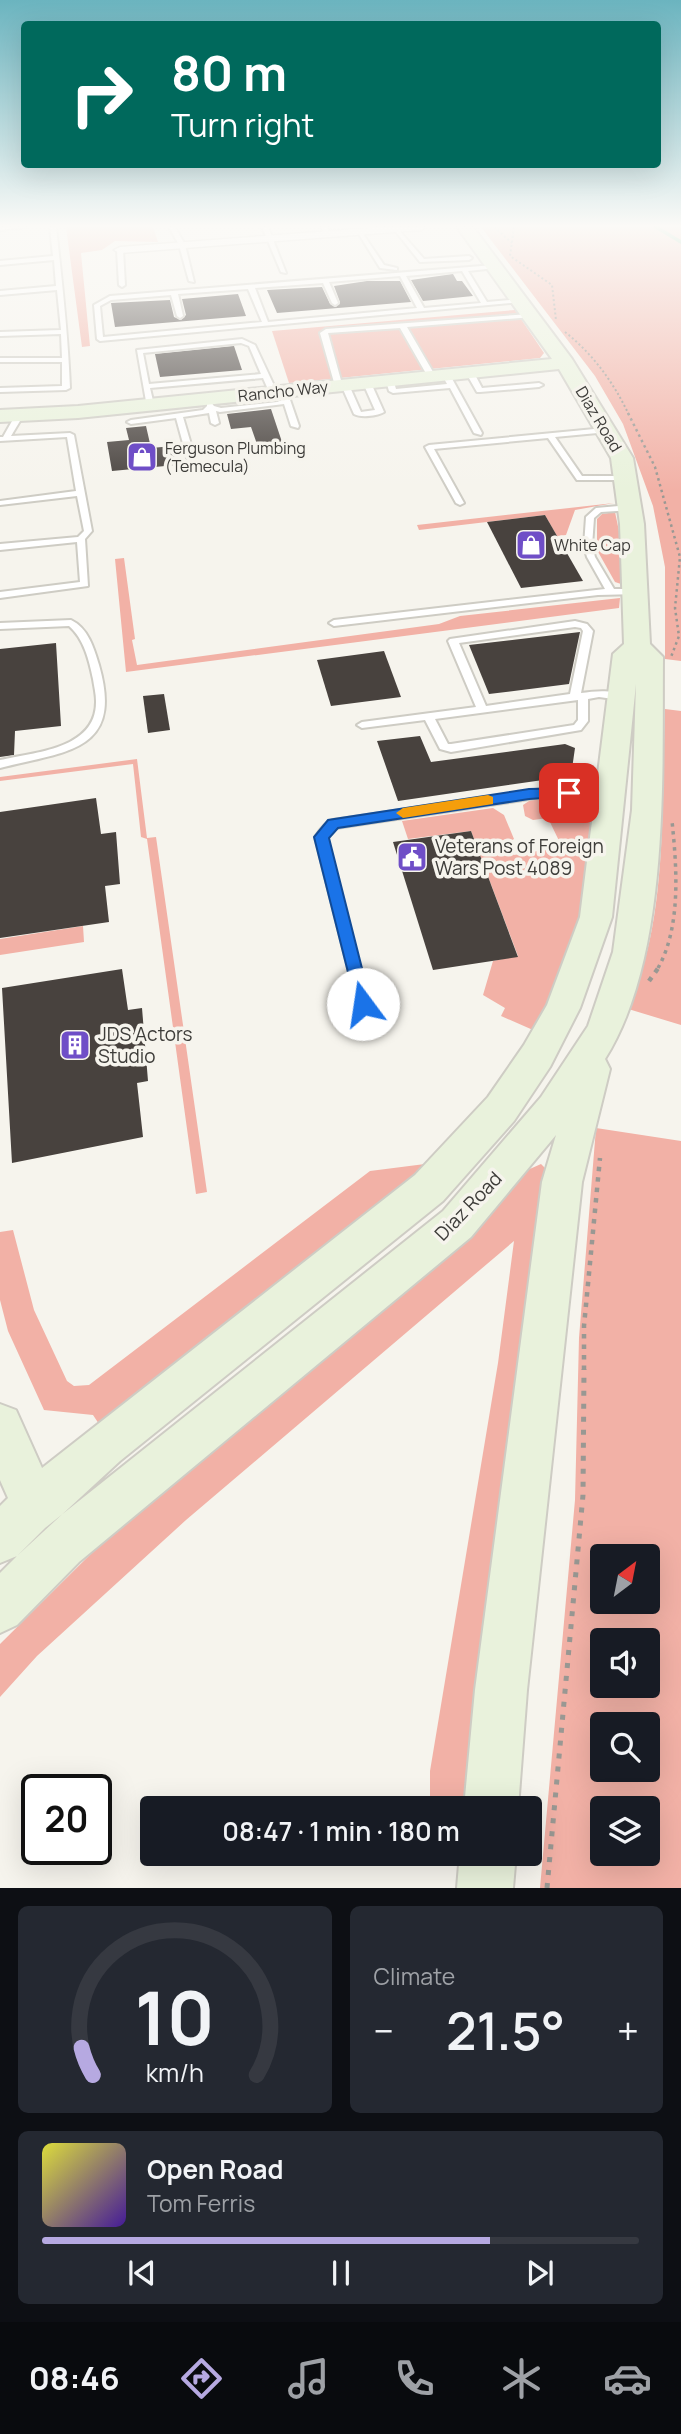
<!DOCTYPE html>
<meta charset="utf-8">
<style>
body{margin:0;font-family:Manrope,sans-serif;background:#242831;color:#f1f3f6;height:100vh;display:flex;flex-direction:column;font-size:26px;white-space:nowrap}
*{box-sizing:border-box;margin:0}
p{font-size:23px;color:#9ea1a6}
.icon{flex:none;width:38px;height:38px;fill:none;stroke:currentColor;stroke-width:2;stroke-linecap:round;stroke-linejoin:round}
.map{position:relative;height:1888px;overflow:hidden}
.drawer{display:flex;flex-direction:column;gap:18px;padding:18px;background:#0d0f14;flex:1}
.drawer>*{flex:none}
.banner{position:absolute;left:21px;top:21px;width:640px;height:147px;border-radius:7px;box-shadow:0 7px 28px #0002;background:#00695c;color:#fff;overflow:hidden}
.needle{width:46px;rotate:32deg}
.fabs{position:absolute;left:590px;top:1544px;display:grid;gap:14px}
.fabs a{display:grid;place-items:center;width:70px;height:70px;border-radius:7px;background:#171b24;box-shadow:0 7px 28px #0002;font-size:35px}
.speed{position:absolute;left:21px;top:1774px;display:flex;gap:14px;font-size:35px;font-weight:700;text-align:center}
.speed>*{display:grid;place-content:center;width:91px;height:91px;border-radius:50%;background:#171b24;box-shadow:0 7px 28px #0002;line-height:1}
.speed .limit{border:4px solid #111;border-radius:10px;background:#fff;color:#111}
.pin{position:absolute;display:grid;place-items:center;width:60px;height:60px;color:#fff;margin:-30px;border-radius:14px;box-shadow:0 4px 10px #0006}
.me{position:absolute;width:77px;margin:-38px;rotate:346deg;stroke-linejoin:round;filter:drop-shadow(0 0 5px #0008)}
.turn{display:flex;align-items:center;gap:24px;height:147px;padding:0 35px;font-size:32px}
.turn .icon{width:91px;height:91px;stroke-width:2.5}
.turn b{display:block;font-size:49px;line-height:60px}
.big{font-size:52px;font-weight:600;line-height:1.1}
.drawer .tile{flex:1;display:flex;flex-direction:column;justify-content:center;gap:10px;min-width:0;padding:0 24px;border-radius:10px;background:#242831}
.drawer .dial{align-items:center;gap:0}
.dial svg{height:182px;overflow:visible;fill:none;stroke:#363941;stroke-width:7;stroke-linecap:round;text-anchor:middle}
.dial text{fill:#f1f3f6;stroke:none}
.song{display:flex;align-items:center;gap:21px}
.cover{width:84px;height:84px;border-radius:10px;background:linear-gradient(135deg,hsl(60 70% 55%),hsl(260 70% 35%))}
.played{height:7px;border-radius:4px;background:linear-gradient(90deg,#b6a9e1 75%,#363941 75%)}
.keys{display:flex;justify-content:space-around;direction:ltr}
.heat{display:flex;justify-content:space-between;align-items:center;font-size:38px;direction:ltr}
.drawer .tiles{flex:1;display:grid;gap:18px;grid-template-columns:1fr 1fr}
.tile:last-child{grid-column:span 2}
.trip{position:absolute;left:140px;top:1796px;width:402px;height:70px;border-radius:7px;background:#171b24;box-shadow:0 7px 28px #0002;font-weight:600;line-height:70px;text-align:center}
.tabs{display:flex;height:112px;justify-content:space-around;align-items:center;background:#090b0e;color:#9ea1a6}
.tabs .icon{width:49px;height:49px}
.tabs .active{color:#b6a9e1}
.tabs b{font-size:32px;color:#f1f3f6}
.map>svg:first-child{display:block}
</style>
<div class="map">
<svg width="681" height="1888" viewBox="0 0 681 1888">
<rect width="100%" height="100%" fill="#f6f4ed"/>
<g fill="#f2b1a6" fill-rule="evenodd">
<polygon points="66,227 153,227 158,242 115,241 102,250 81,253 90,346 82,347"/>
<polygon points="481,227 681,227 681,661 665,659 665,567 653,506 623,424 595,376"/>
<polygon points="515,310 544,353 540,358 289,383 272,331"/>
<polygon points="614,503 575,510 566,535 557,536 545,515 419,530 417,525"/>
<polygon points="615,512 620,536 621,584 615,582 597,550 597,519 602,514"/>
<polygon points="124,558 135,639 132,640 137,665 439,624 460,616 620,598 619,608 126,672 115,559"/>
<path d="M 665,709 L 681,711 L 681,1025 L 625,1008 C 631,993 640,978 644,963 C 666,888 662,787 665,709 Z"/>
<polygon points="137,759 147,838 156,837 207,1192 196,1194 147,839 141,837 133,764 0,781 0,777"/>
<polygon points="532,799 582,805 590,817 595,819 585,905 555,989 533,1030 501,1016 505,1008 483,995 493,961 518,956 471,831 408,839 402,821 493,808 504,815 514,839 507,843 514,855 562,847 548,818 533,820 525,816 523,805"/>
<polygon points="83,926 84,942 0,955 0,939"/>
<path d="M 596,1128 L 681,1141 L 681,1888 L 540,1888 L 575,1500 L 579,1338 ZM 602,1556 L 648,1556 L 648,1601 L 602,1601 ZM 602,1640 L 648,1640 L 648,1685 L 602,1685 ZM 602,1724 L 648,1724 L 648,1769 L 602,1769 ZM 602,1808 L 648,1808 L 648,1853 L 602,1853 Z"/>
<polygon points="425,1164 375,1210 99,1424 93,1415 44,1410 8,1331 0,1300 0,1232 13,1230 34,1310 67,1381 74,1386 89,1385 370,1171"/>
<polygon points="541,1164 549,1172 475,1808 430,1808 430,1771 498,1363 514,1241 186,1520 37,1656 0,1697 0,1644 120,1525 523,1172"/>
</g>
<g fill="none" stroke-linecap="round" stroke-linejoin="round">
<polyline stroke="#4fb581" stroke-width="3.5" points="656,227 681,242"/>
</g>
<g fill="#48423e">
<polygon points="453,274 457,281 462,281 473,296 423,301 411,280"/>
<polygon points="367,281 400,281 411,302 277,313 267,290 322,287 330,304 336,307 340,302 334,286"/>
<polygon points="238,294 246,316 115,327 111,303 170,300 174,317 181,320 186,315 182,299"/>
<polygon points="234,346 242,370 160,377 155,354"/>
<polygon points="271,409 283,445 258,447 251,427 231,429 227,414"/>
<polygon points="146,426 151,448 173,446 176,465 112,471 107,442 129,440 126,428"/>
<polygon points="545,515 583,581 521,588 487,522"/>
<polygon points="580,632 569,684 489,694 469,645"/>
<polygon points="56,643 61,726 15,731 14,755 0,757 0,649"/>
<polygon points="384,651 401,697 331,706 317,660"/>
<polygon points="164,694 170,730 148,733 143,696"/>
<polygon points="420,736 431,762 565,744 575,748 571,776 398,801 377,741"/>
<polygon points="96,798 101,834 116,832 120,884 105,886 109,922 0,938 0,812"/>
<polygon points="471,831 518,957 433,970 393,842"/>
<polygon points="122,969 128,1010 142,1008 148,1081 137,1083 143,1137 12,1163 2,988"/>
</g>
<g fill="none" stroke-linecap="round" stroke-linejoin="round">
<g stroke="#ceccc4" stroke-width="4">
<g id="lane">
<polygon points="0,227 28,227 0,230"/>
<path d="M 50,227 L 56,227 C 62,282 68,334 70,388 L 66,390 L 0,392 L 0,388 L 62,386 L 62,362 L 0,362 L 0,358 L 62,358 L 61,334 L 0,336 L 0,332 L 61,330 L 57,290 L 0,295 L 0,291 L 56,286 L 54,260 L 0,265 L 0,261 L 53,256 Z"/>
<polygon points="169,227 175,227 185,245 194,282 189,281 179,245"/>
<polygon points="262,227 268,227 286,273 281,272"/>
<polygon points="321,227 327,227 330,235 326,235"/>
<polygon points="393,228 397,228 424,259 469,256 472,258 469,260 420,262"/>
<polygon points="357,231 361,231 384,265 397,268 397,270 380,268"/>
<polygon points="120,248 123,250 125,285 122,287 119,285 117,250"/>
<path d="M 494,265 L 496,268 L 468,271 L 487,302 L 520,299 L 523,301 L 522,302 L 100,341 L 97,339 L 94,305 L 110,296 ZM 462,271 L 481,303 L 424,308 L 406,276 ZM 400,276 L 417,308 L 268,322 L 255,288 L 323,283 L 332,303 L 335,305 L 338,303 L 329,282 ZM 248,289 L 262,322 L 103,337 L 100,306 L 111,300 L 171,295 L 177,316 L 180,318 L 183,316 L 178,294 Z"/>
<path d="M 530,314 L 532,315 L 532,317 L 407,327 L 436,377 L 432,379 L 428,377 L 400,328 L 328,333 L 342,384 L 345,383 L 349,385 L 361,412 L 375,410 L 363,383 L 367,381 L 371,383 L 384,412 C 377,416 361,418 354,414 L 342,387 L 339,388 L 335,386 L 320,333 L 326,329 Z"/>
<path d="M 242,339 L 255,345 L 277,392 L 276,394 L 270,394 L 263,378 L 150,388 L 154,405 L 147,407 L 137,350 ZM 241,343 L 249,346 L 261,374 L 149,384 L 143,353 Z"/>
<polygon points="467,371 473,371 482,388 539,383 543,385 539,387 480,392 477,392 466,373"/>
<polygon points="446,373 450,375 482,433 481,435 474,433 450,388 393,393 389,391 386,381 393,379 396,389 447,384 442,375"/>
<polygon points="280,389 287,391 299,426 298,428 291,426 284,404 220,412 216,411 219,423 215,425 211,423 209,413 183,417 195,458 191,460 187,458 176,418 131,424 127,422 131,420 203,410 207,406 207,401 210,401 214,406 221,408 277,402 282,400"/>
<polygon points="16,414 23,416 11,436 70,433 74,435 92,531 85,539 88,586 0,598 0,592 80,582 77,542 0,550 0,544 78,537 84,531 77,496 0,505 0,501 76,491 67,437 0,441 0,437 3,437"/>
<polygon points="605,428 608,428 608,432 555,437 582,476 625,476 629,478 628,480 577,480 548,438 434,449 464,503 460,505 456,503 425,447 429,445"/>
<polygon points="630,505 633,506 633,510 601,512 594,518 592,546 595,557 614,589 635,589 638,590 638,594 598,595 334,626 329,623 334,620 605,589 587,557 584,546 586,517 596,508"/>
<path d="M 71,620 C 88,628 94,648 99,665 C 124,752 66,751 0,768 L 0,760 C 35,752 97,749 96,701 C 96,694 94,686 93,679 C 89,660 84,639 69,626 L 0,629 L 0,623 Z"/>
<path d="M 575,621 L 587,624 L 593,631 L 581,693 C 596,691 613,689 626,697 L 621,700 L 599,697 L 588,699 L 588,721 L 581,730 L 451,752 L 440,749 L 425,720 L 362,728 L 357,725 L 362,722 L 476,707 L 448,641 L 450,639 ZM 575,627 L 581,628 L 583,631 L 570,694 L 486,706 L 459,643 ZM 578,700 L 578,720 L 574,725 L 451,744 L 448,744 L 435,719 Z"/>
<path d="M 549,788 L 611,795 L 616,799 L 611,803 L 549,796 L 336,828 L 327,838 L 369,1004 L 368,1008 L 363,1009 L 358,1008 L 315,837 C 319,831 326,822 333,820 Z"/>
</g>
</g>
<g stroke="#ceccc4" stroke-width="3">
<polygon id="street" points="384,227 426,227 421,230 120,253 114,250 120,247"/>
</g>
<g stroke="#ceccc4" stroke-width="4">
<g id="secondary">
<path d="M 457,227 L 473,227 L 572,359 L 633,458 L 644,524 L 650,644 L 663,657 C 662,777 670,956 605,1059 L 610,1069 L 582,1182 L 527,1690 L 518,1808 L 464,1808 L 475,1690 L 542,1182 L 556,1135 L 471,1237 L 79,1562 L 17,1625 L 0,1633 L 0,1573 L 45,1528 L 443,1211 L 541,1097 L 588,1026 L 613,952 L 632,810 L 636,684 L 612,917 L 580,1008 L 550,1067 L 514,1121 L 443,1201 L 120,1461 L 17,1556 L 0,1563 L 0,1506 L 8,1498 L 0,1480 L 0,1404 L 16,1410 L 42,1468 L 415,1175 L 488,1097 L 524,1045 L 547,1005 L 580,917 L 613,654 L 624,644 L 620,524 L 611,458 L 559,369 L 78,418 L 0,422 L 0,410 L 78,406 L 552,359 Z"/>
<polygon points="460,1853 516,1853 513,1888 457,1888"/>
</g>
</g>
<g stroke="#999893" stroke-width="2" stroke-dasharray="2 2.5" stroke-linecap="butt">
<polyline points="494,227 512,243"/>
<polyline points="514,227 510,256 552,285 556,320"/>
<path d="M 565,332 C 593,354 614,383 629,415"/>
</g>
<polyline stroke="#999893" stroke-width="2.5" stroke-dasharray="2.5 3.5" stroke-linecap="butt" points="628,413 655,467 680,557 675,608 679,636 671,657"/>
<path stroke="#999893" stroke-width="3.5" stroke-dasharray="3.5 4.5" stroke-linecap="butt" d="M 658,968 C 681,927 677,869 672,821"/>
<g stroke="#999893" stroke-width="4.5" stroke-dasharray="4.5 6" stroke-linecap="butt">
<polyline points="649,981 659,967"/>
<polyline points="584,1370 584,1326 600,1158"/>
</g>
<g stroke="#999893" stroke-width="5" stroke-dasharray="5 8" stroke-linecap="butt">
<polyline points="437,1853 452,1859"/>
<polyline points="547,1888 583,1495 584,1369"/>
</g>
<use href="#lane" fill="#fff" fill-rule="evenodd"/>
<use href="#street" fill="#fff" fill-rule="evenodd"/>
<use href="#secondary" fill="#e9f2dc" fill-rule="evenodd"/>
</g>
<linearGradient id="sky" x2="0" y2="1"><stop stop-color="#6bb4bf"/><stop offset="0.46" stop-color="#fbfaf7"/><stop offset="1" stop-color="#fbfaf7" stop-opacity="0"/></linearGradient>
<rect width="681" height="491" fill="url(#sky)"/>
<polygon fill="#1a73e8" stroke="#114b97" stroke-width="2" points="569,788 574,789 574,796 529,799 338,828 329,838 371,1004 369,1008 357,1008 314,837 328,820 529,789"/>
<polygon fill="#f59e0b" points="488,795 493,797 493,804 403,818 396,813 403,808"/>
<defs>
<g id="shop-square" transform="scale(1.575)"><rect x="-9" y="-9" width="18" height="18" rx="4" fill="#6f4ec7" stroke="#f6f4ed"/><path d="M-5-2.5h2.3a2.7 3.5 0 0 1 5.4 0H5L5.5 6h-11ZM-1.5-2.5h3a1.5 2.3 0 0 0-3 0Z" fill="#fff"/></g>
<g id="civic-square" transform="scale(1.575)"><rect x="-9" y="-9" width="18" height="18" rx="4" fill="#6f4ec7" stroke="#f6f4ed"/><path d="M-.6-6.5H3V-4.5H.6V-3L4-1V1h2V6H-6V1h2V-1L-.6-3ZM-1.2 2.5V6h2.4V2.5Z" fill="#fff"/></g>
<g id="building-square" transform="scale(1.575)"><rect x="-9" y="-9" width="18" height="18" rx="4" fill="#6f4ec7" stroke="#f6f4ed"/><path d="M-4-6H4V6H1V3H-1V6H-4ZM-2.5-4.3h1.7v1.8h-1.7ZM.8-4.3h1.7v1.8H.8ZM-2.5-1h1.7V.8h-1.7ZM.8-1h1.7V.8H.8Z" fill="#fff"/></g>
</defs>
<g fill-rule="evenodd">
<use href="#shop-square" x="142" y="457"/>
<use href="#shop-square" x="531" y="545"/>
<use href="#civic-square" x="412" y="857"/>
<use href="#building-square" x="75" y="1045"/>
</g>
<g text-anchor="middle" stroke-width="7" stroke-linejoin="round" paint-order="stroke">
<g font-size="16" fill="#3e3d3a" stroke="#f6f4ed">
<text transform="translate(283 391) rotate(-6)" y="6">Rancho Way</text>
<text transform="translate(599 419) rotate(59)" y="6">Diaz Road</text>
</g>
<g font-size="16" fill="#3e3d3a" stroke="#f6f4ed" text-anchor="start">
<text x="165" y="454">Ferguson Plumbing<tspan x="165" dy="18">(Temecula)</tspan></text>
<text x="554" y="551">White Cap</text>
</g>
<g font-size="19" fill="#3e3d3a" stroke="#f6f4ed" text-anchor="start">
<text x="435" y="853">Veterans of Foreign<tspan x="435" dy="22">Wars Post 4089</tspan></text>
<text x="98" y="1041">JDS Actors<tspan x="98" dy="22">Studio</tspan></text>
</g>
<g font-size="19" fill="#3e3d3a" stroke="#f6f4ed">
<text transform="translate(468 1206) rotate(-46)" y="7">Diaz Road</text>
</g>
</g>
</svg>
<div class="fabs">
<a><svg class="needle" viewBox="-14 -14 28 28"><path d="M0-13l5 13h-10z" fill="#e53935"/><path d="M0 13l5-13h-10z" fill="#9ea1a6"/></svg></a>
<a><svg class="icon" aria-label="sound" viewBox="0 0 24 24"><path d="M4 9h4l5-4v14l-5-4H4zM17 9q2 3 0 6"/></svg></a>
<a><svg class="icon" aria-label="search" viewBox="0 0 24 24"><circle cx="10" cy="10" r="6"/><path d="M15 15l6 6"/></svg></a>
<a><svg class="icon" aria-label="layers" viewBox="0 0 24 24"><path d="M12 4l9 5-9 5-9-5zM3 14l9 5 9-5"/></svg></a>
</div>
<div class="speed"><div class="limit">20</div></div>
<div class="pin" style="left:569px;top:793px;background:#d93025"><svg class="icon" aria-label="arrive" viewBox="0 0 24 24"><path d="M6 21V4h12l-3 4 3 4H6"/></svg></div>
<svg class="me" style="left:363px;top:1004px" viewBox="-20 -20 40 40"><circle r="19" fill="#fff"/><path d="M0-13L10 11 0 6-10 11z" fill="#1a73e8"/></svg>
<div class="trip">08:47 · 1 min · 180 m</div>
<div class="banner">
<div class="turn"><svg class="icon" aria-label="right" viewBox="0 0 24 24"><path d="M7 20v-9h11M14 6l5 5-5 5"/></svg><div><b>80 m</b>Turn right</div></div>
</div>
</div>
<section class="drawer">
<div class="tiles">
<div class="tile dial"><svg viewBox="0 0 100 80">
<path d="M14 69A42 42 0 1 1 86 69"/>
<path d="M14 69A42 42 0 0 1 9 57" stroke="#b6a9e1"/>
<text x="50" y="56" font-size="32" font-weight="700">10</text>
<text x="50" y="72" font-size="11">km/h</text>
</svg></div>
<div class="tile"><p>Climate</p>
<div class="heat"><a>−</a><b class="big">21.5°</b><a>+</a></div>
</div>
<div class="tile">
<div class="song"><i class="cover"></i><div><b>Open Road</b><p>Tom Ferris</p></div></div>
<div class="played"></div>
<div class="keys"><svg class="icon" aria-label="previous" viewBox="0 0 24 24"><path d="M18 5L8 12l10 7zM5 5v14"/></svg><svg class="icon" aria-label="pause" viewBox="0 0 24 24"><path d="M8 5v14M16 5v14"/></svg><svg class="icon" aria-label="next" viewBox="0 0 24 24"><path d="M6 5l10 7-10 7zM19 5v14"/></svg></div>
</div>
</div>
</section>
<nav class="tabs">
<b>08:46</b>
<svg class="icon active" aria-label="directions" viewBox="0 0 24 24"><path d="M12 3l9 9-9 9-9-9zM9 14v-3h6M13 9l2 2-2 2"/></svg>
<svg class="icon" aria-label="music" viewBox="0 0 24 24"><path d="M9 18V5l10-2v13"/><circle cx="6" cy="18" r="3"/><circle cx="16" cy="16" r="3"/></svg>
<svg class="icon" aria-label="phone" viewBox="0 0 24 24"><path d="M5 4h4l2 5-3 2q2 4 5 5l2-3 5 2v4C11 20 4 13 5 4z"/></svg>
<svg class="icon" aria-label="climate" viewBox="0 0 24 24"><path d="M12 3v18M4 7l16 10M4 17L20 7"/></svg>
<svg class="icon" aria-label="car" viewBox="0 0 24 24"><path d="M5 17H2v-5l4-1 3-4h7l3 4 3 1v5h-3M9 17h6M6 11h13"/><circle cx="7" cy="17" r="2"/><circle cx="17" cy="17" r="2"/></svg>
</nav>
